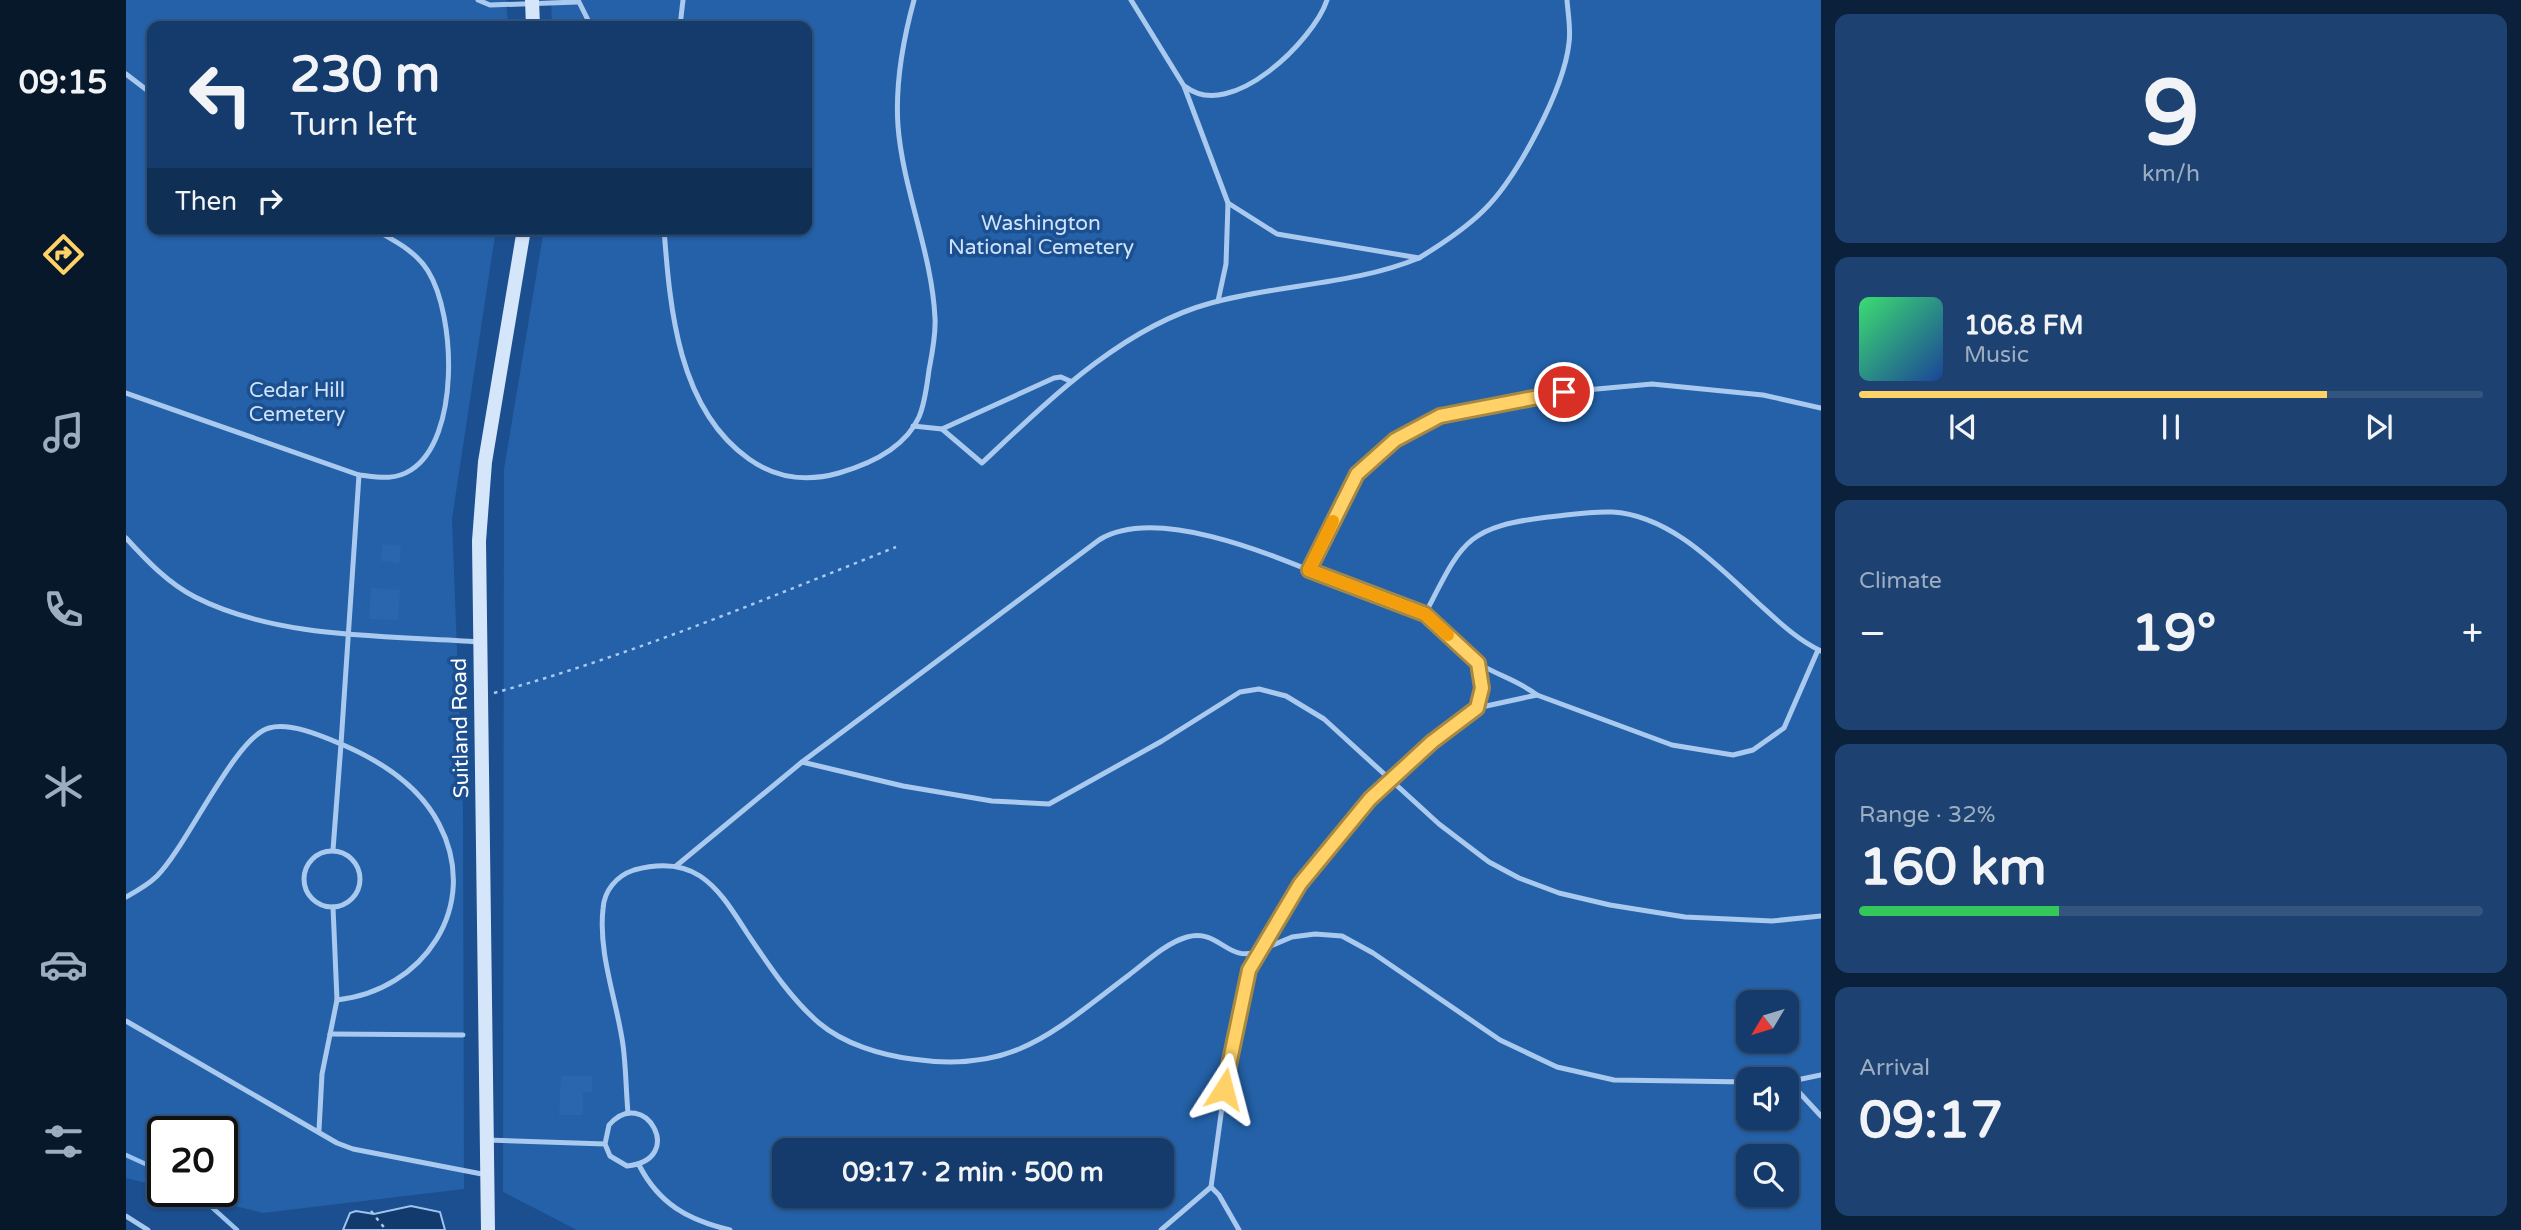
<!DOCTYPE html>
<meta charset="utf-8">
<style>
body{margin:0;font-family:"Varela Round",sans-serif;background:#1d4271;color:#f1f3f6;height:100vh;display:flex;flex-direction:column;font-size:26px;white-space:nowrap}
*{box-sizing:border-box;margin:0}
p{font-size:23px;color:#9dadc1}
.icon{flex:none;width:38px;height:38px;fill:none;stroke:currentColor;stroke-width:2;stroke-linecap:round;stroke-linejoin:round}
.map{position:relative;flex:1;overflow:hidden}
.drawer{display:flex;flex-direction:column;gap:14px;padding:14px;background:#0b203b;width:700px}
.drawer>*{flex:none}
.banner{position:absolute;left:21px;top:21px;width:665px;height:214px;border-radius:14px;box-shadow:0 2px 5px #0004,0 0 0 2px #33557e;background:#143b6b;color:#f1f3f6;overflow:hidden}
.needle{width:46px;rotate:232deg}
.buttons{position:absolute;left:1610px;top:990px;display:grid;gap:14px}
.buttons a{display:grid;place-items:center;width:63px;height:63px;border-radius:14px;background:#143b6b;box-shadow:0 2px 5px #0004,0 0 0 2px #33557e;font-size:35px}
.speed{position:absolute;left:21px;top:1116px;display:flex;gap:14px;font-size:35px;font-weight:700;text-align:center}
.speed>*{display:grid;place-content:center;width:91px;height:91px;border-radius:50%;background:#143b6b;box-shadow:0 2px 5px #0004,0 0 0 2px #33557e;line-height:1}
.speed .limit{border:4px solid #111;border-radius:10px;background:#fff;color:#111}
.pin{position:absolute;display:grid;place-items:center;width:60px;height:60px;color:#fff;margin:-30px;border:4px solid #fff;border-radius:50%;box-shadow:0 2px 7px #0007}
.me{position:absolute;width:77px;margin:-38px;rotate:9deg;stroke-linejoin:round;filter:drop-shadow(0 0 5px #0008)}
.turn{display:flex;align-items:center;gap:24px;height:147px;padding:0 28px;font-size:32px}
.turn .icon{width:91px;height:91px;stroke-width:2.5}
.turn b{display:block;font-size:49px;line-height:60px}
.then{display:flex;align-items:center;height:66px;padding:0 28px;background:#0003;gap:14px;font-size:26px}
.big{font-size:52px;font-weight:700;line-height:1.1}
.drawer .card{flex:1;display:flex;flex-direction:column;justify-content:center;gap:10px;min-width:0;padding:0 24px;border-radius:14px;background:#1d4271}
.drawer .dial{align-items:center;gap:0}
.dial b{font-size:91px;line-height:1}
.song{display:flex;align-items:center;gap:21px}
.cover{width:84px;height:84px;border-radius:10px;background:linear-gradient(135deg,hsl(140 70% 55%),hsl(220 70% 35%))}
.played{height:7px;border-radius:4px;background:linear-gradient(90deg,#ffd166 75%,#33557e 75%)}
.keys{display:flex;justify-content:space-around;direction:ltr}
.heat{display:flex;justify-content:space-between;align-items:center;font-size:38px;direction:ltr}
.charge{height:10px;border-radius:5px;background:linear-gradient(90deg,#34c759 32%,#33557e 0)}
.trip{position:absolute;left:646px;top:1138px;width:402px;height:70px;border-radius:14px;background:#143b6b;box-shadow:0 2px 5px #0004,0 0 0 2px #33557e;font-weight:700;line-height:70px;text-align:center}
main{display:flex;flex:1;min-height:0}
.menu{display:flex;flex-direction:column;width:126px;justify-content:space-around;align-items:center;background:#08182b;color:#9dadc1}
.menu .icon{width:49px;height:49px}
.menu .selected{color:#ffd166}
.menu b{font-size:32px;color:#f1f3f6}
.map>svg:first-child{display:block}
</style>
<main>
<nav class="menu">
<b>09:15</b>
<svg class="icon selected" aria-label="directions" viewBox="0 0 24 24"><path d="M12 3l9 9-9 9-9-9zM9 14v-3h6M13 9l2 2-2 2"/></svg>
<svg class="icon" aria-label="music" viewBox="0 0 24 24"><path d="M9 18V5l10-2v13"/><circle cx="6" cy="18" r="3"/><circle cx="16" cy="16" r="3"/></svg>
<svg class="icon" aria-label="phone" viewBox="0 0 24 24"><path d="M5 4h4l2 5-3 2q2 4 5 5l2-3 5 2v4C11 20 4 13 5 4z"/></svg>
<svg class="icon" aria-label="climate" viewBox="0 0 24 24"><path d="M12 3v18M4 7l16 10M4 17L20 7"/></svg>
<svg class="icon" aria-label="car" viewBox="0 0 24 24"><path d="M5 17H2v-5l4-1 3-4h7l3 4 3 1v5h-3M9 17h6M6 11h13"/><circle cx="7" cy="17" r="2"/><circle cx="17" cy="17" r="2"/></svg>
<svg class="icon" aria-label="filters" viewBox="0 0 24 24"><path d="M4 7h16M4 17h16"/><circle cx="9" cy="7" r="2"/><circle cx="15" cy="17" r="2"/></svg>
</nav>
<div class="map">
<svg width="1695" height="1230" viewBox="0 0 1695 1230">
<rect width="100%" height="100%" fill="#1b4f8f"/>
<g fill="#2461a8" fill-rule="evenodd">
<polygon points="0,0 380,0 382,26 26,26 26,229 370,229 326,519 337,807 338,1189 137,1213 54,1192 96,1192 96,1132 37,1132 37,1187 0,1178"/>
<path d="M 425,0 L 1695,0 L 1695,1230 L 451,1230 L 377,1192 L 378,469 L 418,229 L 681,229 L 681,26 L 426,26 ZM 1622,1003 L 1661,1003 L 1661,1041 L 1622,1041 ZM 1622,1080 L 1661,1080 L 1661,1118 L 1622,1118 ZM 658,1150 L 1036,1150 L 1036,1195 L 658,1195 ZM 1622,1157 L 1661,1157 L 1661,1195 L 1622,1195 Z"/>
</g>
<polygon fill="#123a6d" stroke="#9cc4f0" stroke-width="2" points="285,1206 314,1212 319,1230 217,1230 224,1213 230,1211 248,1214"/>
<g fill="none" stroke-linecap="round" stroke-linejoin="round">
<g stroke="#9cc4f0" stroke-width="4.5">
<polyline points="0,1155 37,1172"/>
<polyline points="69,1192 111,1230"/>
</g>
</g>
<g fill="#2a66ad">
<polygon points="257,544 275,546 273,563 255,561"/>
<polygon points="245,588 274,590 272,620 243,619"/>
<polygon points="435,1076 466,1076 466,1092 457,1092 457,1115 433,1115"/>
</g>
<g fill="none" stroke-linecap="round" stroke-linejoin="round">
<g stroke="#a9c9ee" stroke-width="2.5" stroke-dasharray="3.5 5" stroke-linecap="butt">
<path d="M 368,693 C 506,655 637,600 770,547"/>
<polyline points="245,1211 260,1230"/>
</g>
<g stroke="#a9c9ee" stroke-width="5">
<polyline points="352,0 364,5 452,2"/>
<polyline points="452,0 465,26"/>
<polyline points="1005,0 1058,86 1102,203 1100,264 1092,301"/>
<polyline points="554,26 557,0"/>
<polyline points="0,74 26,94"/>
<path d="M 1060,87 C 1105,122 1188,40 1201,0"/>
<path d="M 1102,203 L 1151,234 L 1293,258 C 1316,244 1339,229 1358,210 C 1391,178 1438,89 1443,43 C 1445,29 1442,14 1441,0"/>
<path d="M 538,229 C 544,309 552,409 623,459 C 651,479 681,482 713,473 C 744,464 779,448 793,417 C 799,403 801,385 803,370 C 806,354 810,335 809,318 C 806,253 777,190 772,126 C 769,83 777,40 788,0"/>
<path d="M 0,393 L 233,475 C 251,477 268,481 285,470 C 334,439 330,316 302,271 C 289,250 268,241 248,229"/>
<path d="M 787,426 L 816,429 L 856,463 C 921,402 996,327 1085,303 C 1153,284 1228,285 1293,258"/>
<polyline points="816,429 928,378 935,377 944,381"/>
<path d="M 0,538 C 21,561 42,583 69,597 C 154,640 261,635 354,642"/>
<polyline points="1183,570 1238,465 1285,429 1314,416 1438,392 1526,384 1637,395 1695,408"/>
<path d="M 1299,614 C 1336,543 1338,527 1422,517 C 1443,515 1465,511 1486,512 C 1544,515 1592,566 1632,603 C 1652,621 1670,639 1695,651"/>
<polyline points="1351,708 1356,688 1352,663"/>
<polyline points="676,762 777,786 866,801 923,804 1036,741 1114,692 1133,689 1160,696 1198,719 1313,824 1363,862 1393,878 1433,893 1484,905 1559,917 1646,921 1695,916"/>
<circle cx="206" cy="879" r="28"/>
<path d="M 550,866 L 676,762 L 973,540 C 1036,501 1171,566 1234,591 C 1254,599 1281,603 1299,614 C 1319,626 1331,650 1350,662 C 1370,675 1392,680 1411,695"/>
<path d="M 0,897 C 11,891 22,885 31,876 C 62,845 109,737 143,728 C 164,722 196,736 215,744 L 207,850"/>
<path d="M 211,1000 C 297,991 356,906 313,824 C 293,785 255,761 215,744 L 233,475"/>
<polyline points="0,1021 211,1143 227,1149 361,1175"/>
<polyline points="204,1034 337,1035"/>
<polyline points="1661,1082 1695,1075"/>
<polyline points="1661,1084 1671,1090 1695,1116"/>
<path d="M 502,1113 C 500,1091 500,1067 497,1045 C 491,1001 472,954 477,909 C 478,891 490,876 508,870 C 530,864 554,863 574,876 C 594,889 608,913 621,933 C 642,964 664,998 693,1023 C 718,1044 755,1055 786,1059 C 888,1074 927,1032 1003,975 C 1020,962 1040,943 1061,937 C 1094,928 1101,964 1133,951 L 1196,854 L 1244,799 L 1306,742 L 1351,708 L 1411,695 L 1546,745 L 1607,755 L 1627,750 L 1658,728 L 1692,650"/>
<polyline points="193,1130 196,1074 211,1000 207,907"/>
<path d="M 361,1140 L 479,1144 L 484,1156 L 501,1166 C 562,1160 518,1084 483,1125 L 479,1144"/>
<path d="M 513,1165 C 533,1204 562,1220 604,1230"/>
<polyline points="0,1216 22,1230"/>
<polyline points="1035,1230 1085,1187"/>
<polyline points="1113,1230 1093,1195 1085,1187 1104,1049 1123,969 1133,951 1166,937 1189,934 1216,936 1247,953 1374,1040 1431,1067 1488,1080 1622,1082"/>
</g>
<g stroke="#d6e6fa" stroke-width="14">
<polyline points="406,0 407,26"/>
<polyline points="362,1230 353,541 359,462 398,229"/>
</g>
</g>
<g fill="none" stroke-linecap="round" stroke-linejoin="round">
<g stroke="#a68842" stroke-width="18">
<polyline id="route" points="1098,1089 1123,970 1174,884 1244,799 1306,742 1351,708 1356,688 1352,663 1299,614 1183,570 1231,474 1269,440 1314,416 1438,392"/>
</g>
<use href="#route" stroke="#ffd166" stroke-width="12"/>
<polyline stroke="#f59e0b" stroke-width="12" points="1207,521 1183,570 1299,614 1322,635"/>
</g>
<g text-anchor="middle" stroke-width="7" stroke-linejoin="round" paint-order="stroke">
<g font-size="21" fill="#cfe3fa" stroke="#1b4f8f">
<text x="915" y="230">Washington<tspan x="915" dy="24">National Cemetery</tspan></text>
<text x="171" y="397">Cedar Hill<tspan x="171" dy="24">Cemetery</tspan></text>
</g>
<g font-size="21" fill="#fff" stroke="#1b4f8f">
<text transform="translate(334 728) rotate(-91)" y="7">Suitland Road</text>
</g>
</g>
</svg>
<div class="buttons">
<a><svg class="needle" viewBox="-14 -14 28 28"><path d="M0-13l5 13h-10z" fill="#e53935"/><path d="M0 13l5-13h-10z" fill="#9dadc1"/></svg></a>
<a><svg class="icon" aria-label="sound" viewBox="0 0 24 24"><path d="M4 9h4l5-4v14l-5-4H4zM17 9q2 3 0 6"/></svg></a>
<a><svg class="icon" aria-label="search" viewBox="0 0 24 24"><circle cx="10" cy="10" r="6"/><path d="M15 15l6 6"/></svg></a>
</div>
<div class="speed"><div class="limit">20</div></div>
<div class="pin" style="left:1438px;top:392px;background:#d93025"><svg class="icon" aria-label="arrive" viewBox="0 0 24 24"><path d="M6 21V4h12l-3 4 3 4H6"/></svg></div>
<svg class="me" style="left:1098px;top:1089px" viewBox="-20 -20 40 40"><path d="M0-17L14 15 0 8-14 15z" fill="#ffd166" stroke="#fff" stroke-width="4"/></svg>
<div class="trip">09:17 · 2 min · 500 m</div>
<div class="banner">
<div class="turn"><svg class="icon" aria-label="left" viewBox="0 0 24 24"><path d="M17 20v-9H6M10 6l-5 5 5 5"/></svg><div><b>230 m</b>Turn left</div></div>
<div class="then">Then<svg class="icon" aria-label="right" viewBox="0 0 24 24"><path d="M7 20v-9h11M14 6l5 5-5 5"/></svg></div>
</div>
</div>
<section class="drawer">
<div class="card dial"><b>9</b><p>km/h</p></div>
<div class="card">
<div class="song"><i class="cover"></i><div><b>106.8 FM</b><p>Music</p></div></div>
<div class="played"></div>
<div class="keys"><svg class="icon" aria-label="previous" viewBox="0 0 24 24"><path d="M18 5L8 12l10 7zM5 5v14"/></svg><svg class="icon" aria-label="pause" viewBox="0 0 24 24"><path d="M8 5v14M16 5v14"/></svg><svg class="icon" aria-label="next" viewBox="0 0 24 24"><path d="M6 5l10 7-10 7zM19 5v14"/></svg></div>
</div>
<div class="card"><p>Climate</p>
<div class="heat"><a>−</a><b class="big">19°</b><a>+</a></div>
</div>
<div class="card"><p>Range · 32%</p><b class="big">160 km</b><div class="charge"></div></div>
<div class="card"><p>Arrival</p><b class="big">09:17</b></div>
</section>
</main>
